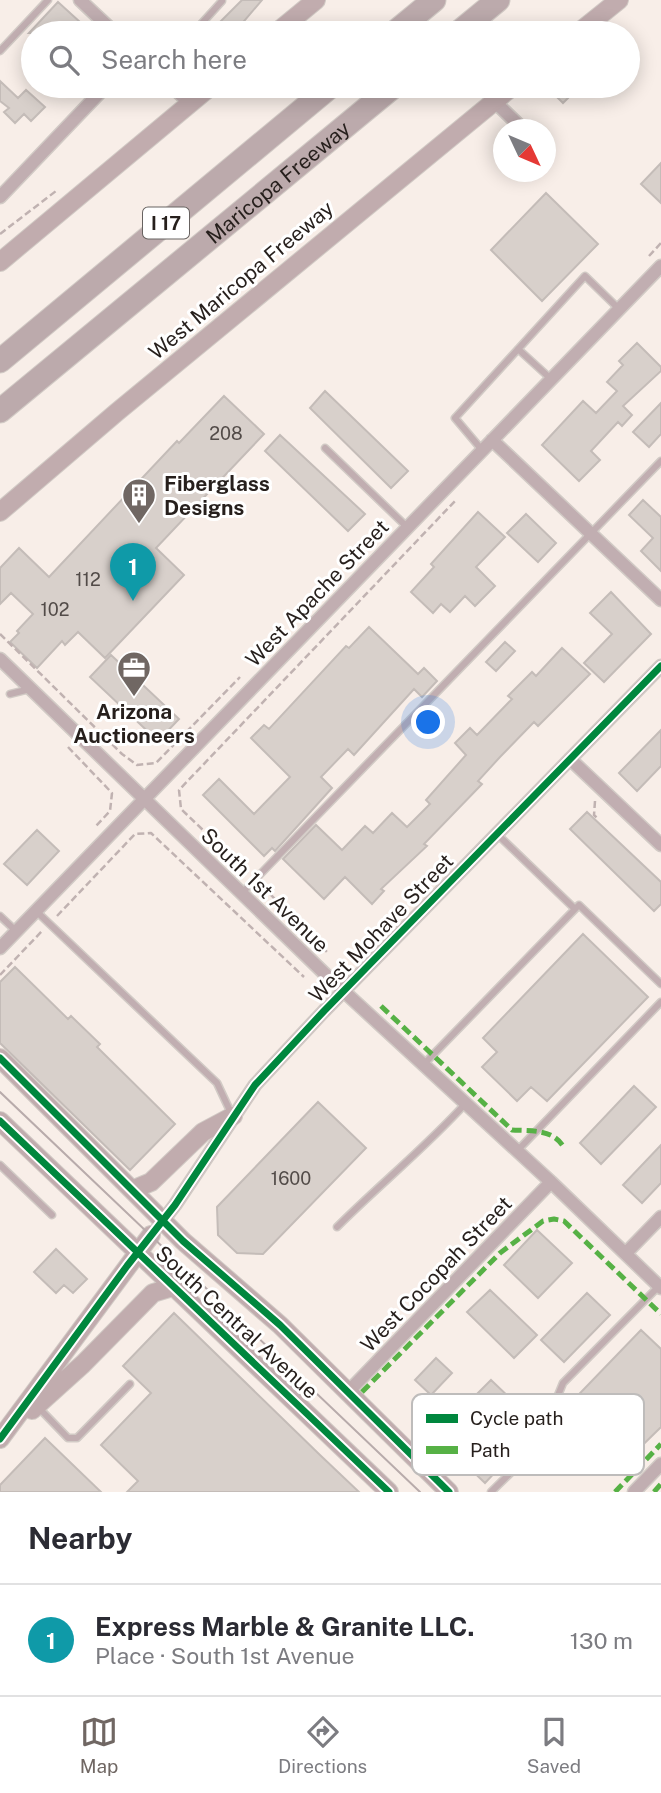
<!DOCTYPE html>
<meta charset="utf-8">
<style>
body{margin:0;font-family:"Public Sans",sans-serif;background:#f2f2f3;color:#2b2b33}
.compass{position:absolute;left:493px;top:119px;width:63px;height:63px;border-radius:50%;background:#fff;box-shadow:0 4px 18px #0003;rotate:134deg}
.you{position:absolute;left:429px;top:723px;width:24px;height:24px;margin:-18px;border:5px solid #fff;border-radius:50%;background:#1a73e8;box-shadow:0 0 0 10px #1a73e833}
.badge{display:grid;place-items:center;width:46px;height:46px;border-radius:50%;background:#706763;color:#fff;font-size:23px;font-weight:700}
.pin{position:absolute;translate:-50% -58px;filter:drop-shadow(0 2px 4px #0008)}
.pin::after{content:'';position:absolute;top:37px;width:24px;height:21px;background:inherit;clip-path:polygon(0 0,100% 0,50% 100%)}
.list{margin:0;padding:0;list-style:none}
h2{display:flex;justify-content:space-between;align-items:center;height:91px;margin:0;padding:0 28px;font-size:30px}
h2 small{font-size:23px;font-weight:400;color:#7c7c81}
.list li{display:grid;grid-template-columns:46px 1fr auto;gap:21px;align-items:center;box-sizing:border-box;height:112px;padding:0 28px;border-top:2px solid #e1e1e2}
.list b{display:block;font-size:26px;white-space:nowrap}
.list p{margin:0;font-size:23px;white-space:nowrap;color:#7c7c81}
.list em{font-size:23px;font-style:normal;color:#7c7c81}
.icon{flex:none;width:38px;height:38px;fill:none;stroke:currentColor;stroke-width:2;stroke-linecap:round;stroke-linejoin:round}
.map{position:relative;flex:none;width:661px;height:1492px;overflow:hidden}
.search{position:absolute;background:#fff;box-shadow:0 4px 18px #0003;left:21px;right:21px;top:21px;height:77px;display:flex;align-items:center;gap:18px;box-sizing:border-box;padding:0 24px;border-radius:38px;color:#7c7c81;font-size:26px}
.sheet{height:203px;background:#fff}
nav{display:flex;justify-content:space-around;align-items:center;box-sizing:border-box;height:98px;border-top:2px solid #e1e1e2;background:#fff;font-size:19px;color:#7c7c81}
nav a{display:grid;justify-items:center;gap:4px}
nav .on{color:#706763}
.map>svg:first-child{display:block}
.building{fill:#d8d0cb;stroke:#c4bcb8;stroke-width:2}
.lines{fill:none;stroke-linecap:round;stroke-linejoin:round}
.lane-casing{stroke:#d1cac5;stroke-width:9}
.street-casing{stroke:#d1cac5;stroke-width:15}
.secondary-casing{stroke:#d1cac5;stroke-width:20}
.highway-casing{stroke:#d1cac5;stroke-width:25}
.path{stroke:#c0b2b1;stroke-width:2.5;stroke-dasharray:7 3.5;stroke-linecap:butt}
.lane{stroke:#c1aeb1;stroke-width:6}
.street{stroke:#c1aeb1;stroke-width:12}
.secondary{stroke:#c1acae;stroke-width:18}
.highway{stroke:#bcaaac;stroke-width:23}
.tram{stroke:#b8abab;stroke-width:2}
.quiet{stroke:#56b145;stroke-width:5;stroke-dasharray:10 5;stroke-linecap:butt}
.cycleway-casing{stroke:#fff;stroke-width:11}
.cycleway{stroke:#00873e;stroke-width:7}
.labels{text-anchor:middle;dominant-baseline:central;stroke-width:6;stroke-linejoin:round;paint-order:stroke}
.number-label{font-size:18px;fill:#524b48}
.shield{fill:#fff;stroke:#676260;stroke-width:2}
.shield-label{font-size:19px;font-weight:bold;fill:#261f1c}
.street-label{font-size:21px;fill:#261f1c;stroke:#fff}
.poi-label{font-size:21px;font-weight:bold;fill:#261f1c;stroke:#fff;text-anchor:start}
.key{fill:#fff;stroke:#bebcbb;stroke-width:2}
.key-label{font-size:19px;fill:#261f1c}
</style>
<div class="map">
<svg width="661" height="1492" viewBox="0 0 661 1492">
<rect width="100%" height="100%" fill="#f8eee8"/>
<path class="building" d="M 242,0 L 262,0 L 234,33 L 209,33 Z
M 58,2 L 92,33 L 29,33 Z
M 0,81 L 18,98 L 26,90 L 45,107 L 31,121 L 24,114 L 15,123 L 4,112 L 9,108 L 0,101 Z
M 546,86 L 580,86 L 563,103 Z
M 661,163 L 661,203 L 641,184 Z
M 546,193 L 598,244 L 542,301 L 491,250 Z
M 637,343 L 661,367 L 661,371 L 623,406 L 632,415 L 622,426 L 618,422 L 591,451 L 600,460 L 579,481 L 542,445 L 583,401 L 596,413 L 617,391 L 607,382 L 623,365 L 619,361 Z
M 325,391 L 408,471 L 391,488 L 310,408 Z
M 224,396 L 264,434 L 156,548 L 184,575 L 105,658 L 78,632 L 65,645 L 62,641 L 37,668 L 10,642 L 19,633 L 17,631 L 33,614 L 11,593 L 0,604 L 0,568 L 19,548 L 49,577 L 177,441 L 179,443 Z
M 661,403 L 661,434 L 649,447 L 633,432 Z
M 280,435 L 365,514 L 348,531 L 265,451 Z
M 643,500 L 661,517 L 661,571 L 641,551 L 653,538 L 629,515 Z
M 478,512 L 505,537 L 476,567 L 495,586 L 475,606 L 465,596 L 450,612 L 441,604 L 433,613 L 411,592 L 434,567 L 431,564 Z
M 526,514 L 556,543 L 538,562 L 507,533 Z
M 611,592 L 651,634 L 604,682 L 584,663 L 612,634 L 590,613 Z
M 369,627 L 418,674 L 424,668 L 437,681 L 422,697 L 414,689 L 354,755 L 348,749 L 321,777 L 332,788 L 275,851 L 272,848 L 264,856 L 203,795 L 219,779 L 254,814 L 290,777 L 251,738 L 264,725 L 269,729 L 346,646 L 349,648 Z
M 505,642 L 515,651 L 496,671 L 486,662 Z
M 562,648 L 590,674 L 538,726 L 534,722 L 500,757 L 478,781 L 482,784 L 424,844 L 427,846 L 381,889 L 384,891 L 372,904 L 345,877 L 324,899 L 283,859 L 316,825 L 342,850 L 365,826 L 373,833 L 392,813 L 407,827 L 430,804 L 426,800 L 466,755 L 455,743 L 470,728 L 477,735 L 512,699 L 508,696 L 532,672 L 536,676 Z
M 111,655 L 179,719 L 158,741 L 90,677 Z
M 661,730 L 661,766 L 637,791 L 619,773 Z
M 587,812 L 661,882 L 661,904 L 654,911 L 570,829 Z
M 37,830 L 59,851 L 27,885 L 4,864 Z
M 583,934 L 648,997 L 547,1101 L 531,1087 L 517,1101 L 482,1067 L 497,1052 L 483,1038 Z
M 15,967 L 68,1019 L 71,1016 L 100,1044 L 97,1047 L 175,1124 L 130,1170 L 0,1043 L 0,982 Z
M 634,1086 L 656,1107 L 601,1164 L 580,1143 Z
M 318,1102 L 366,1148 L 263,1254 L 237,1253 L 218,1235 L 217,1207 Z
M 661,1145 L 661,1183 L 642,1203 L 623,1185 Z
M 537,1230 L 572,1263 L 538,1298 L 504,1265 Z
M 56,1249 L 87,1279 L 73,1293 L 64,1285 L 56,1293 L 34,1272 Z
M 490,1290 L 537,1335 L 514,1358 L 467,1312 Z
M 587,1293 L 610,1315 L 564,1362 L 541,1340 Z
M 174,1313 L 320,1455 L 359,1492 L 127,1492 L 138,1481 L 101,1445 L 151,1393 L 123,1366 Z
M 641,1330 L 661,1349 L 661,1427 L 614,1473 L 572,1430 L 563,1437 L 556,1428 L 558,1416 Z
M 436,1358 L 452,1373 L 431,1395 L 415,1380 Z
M 491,1380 L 511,1399 L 503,1407 L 531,1434 L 485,1483 L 456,1455 L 442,1469 L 422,1449 Z
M 45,1438 L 101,1492 L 0,1492 L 0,1485 Z"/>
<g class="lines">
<g class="lane-casing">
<path id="lane" d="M 193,33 L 222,1
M 0,51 L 48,0
M 518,349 L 551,379
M 325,448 L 407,527
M 482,450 L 455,418 L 585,276 L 619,309
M 10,694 L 30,689
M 497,834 L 575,909
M 241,894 L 661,461
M 36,911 L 217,1083 L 232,1115
M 0,916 L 16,931
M 424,1064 L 579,905 L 661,984
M 517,1151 L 661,1002
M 0,1165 L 52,1215
M 337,1227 C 379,1185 425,1148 465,1104
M 38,1407 L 68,1438 L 77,1438 L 130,1384
M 491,1492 L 537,1447 L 563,1383 L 659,1286"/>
</g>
<g class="street-casing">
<path id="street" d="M 80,0 L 115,33
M 171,86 L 190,103
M 494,101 L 524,130
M 0,197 L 106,86
M 492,440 L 661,600
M 0,659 L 325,974 L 551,1182 L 661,1288
M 570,759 L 661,845
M 0,948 L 661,266
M 158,1227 L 175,1205 L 255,1085 L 324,1011 L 661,666
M 626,1253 L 661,1217
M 348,1392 L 551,1182
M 634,1492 L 661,1464"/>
</g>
<g class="secondary-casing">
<path id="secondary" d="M 276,33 L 316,0
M 578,33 L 619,0
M 0,262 L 211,86
M 0,512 L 117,412 L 513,86
M 0,1058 L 183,1241 L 280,1325 L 449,1492
M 0,1121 L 389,1492
M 132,1190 L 151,1182 L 203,1132 L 233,1116
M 32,1410 L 83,1364 L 153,1293 L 173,1287
M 0,1439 L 151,1235"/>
</g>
<g class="highway-casing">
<g id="highway">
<path d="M 394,33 L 434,0"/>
<path d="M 458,33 L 498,0"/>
<path d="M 0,361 L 331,86"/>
<path id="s1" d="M 0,411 L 394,86"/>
</g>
</g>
<path class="path" d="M 0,234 L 56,191
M 649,256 L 661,243
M 0,634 L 122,754 L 137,765 L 156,763 L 240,677
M 68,747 L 112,793 L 110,811 L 96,826
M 595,801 L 594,815 L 597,818
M 248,873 L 181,809 L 179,790 L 455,501
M 263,887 L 327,952
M 57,916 L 135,834 L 151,833 L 304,977
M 0,975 L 43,930"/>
<use href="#lane" class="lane"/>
<use href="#street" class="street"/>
<use href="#secondary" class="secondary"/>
<use href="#highway" class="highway"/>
<path class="tram" d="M 0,1092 L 420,1492"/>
<path class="quiet" d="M 381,1006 L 512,1130 C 531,1131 552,1129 563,1146
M 362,1392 L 500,1253 L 543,1221 L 554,1219 L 564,1221 L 661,1314
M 615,1492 L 661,1444
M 654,1492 L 661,1484"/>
<g class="cycleway-casing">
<path id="cycleway" d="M 0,1058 L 183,1241 L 280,1325 L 449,1492
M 0,1121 L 389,1492
M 0,1439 L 127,1266 L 175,1205 L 255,1085 L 324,1011 L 661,666"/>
</g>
<use href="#cycleway" class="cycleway"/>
</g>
<defs>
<g id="building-pin" transform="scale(1.75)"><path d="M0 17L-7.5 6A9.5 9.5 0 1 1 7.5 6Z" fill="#706763" stroke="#fff"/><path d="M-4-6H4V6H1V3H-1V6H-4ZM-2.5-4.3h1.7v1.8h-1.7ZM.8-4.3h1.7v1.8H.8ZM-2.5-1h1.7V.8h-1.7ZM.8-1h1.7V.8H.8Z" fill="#fff"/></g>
<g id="office-pin" transform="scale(1.75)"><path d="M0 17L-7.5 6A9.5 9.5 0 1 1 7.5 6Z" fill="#706763" stroke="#fff"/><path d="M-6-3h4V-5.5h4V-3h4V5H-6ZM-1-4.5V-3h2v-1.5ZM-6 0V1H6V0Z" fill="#fff"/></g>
</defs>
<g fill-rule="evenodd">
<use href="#building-pin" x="139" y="495"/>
<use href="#office-pin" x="134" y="668"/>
</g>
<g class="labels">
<g class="number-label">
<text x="226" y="433">208</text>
<text x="88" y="579">112</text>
<text x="55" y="609">102</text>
<text x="291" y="1178">1600</text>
</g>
<rect class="shield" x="143" y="207.5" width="46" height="31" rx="5"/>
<g class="shield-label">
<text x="166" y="223">I 17</text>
</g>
<g class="street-label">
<text stroke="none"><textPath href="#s1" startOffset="360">Maricopa Freeway</textPath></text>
<text transform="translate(241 280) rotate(-40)">West Maricopa Freeway</text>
<text transform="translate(317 593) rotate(-46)">West Apache Street</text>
<text transform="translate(265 890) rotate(44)">South 1st Avenue</text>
<text transform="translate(381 928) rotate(-46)">West Mohave Street</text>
<text transform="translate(436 1274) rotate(-46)">West Cocopah Street</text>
<text transform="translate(237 1322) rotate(43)">South Central Avenue</text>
</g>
<g class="poi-label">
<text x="164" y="483">Fiberglass<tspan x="164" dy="24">Designs</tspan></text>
<text x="134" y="711" text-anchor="middle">Arizona<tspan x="134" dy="24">Auctioneers</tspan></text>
</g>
</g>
<rect x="412" y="1394" width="232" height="81" rx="10" class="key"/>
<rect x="426" y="1414" width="32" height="9" fill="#00873e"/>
<rect x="426" y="1446" width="32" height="8" fill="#56b145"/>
<g class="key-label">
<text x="470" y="1425">Cycle path</text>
<text x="470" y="1457">Path</text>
</g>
</svg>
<svg class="compass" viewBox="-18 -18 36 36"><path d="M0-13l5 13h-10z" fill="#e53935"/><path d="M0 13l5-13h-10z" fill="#7c7c81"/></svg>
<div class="you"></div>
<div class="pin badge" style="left:133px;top:601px;background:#0f9aa8">1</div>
<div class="search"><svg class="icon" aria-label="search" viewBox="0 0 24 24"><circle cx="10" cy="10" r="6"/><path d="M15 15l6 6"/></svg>Search here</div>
</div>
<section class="sheet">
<h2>Nearby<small></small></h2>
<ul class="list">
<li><span class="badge" style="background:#0f9aa8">1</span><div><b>Express Marble &amp; Granite LLC.</b><p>Place · South 1st Avenue</p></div><em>130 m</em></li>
</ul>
</section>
<nav>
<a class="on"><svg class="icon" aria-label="map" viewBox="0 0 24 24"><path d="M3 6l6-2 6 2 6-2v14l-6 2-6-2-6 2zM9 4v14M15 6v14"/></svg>Map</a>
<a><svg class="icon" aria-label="directions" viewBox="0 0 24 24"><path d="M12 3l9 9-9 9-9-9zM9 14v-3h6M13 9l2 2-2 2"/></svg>Directions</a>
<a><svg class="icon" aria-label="saved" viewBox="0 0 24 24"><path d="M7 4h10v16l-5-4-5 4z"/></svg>Saved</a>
</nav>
